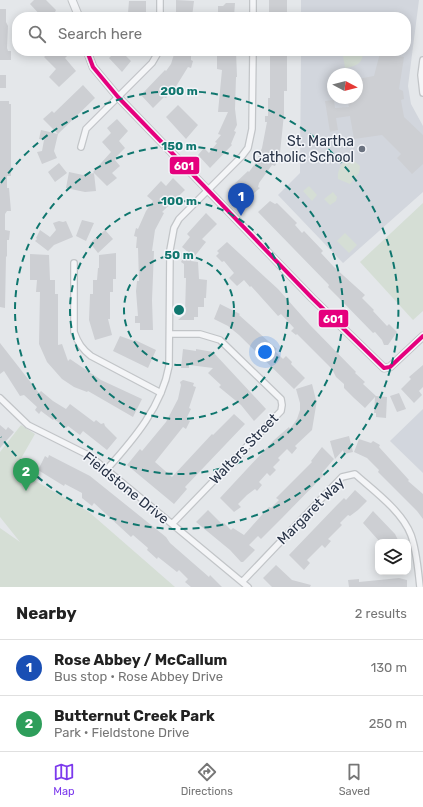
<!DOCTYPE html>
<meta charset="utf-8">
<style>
body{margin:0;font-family:Rubik,sans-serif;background:#f2f2f2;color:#222}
.controls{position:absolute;right:12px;bottom:12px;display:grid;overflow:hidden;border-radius:8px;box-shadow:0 2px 10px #0003}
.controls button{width:36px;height:36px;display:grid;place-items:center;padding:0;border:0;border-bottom:1px solid #e0e0e0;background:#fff;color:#222;font:20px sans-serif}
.compass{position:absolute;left:327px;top:68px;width:36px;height:36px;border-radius:50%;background:#fff;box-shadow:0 2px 10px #0003;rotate:97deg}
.you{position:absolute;left:265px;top:352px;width:14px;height:14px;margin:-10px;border:3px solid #fff;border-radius:50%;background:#1a73e8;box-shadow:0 0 0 6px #1a73e833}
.badge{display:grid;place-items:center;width:26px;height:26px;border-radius:50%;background:#7c3aed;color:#fff;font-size:13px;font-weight:700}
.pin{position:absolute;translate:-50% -33px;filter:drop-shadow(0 1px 2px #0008)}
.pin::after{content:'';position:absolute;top:21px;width:14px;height:12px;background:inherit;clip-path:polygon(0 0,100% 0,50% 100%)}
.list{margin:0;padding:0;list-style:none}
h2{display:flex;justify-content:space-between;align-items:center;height:52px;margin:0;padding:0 16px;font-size:17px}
h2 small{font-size:13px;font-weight:400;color:#767676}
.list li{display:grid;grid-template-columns:26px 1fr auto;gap:12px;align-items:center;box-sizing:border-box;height:56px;padding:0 16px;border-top:1px solid #e0e0e0}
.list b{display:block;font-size:15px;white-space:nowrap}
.list p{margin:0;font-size:13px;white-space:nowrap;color:#767676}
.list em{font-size:13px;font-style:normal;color:#767676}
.icon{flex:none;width:22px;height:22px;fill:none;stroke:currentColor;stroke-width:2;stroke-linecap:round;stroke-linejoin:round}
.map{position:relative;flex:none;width:423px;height:587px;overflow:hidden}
.search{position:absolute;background:#fff;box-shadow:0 2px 10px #0003;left:12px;right:12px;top:12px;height:44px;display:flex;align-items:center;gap:10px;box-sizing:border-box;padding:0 14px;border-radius:16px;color:#767676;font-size:15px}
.sheet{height:164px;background:#fff}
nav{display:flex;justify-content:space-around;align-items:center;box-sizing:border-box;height:56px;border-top:1px solid #e0e0e0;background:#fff;font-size:11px;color:#767676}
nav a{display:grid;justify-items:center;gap:2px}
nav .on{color:#7c3aed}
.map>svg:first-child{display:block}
.built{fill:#d2d6dd;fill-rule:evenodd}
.green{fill:#d5ded5}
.building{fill:#cdcfd3}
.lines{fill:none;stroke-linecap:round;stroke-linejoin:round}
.minor-casing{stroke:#c2c5c8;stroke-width:8}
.tertiary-casing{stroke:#c2c5c8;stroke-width:9}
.minor{stroke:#f4f5f7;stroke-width:5.5}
.tertiary{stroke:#f4f5f7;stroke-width:7}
.bus-1-casing{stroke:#f3f5f9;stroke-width:7}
.bus-1{stroke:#e5007d;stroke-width:4}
.ring{fill:none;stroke:#0f766e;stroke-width:2;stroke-dasharray:7 5}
.poi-dot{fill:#6a727f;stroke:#f3f5f9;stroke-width:1.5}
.labels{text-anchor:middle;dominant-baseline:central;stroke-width:3;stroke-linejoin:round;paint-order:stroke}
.poi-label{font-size:14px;fill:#283346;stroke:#f3f5f9;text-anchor:end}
.street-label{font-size:14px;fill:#283346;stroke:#f3f5f9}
.centre{fill:#0f766e;stroke:#f3f5f9;stroke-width:2}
.ring-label{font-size:12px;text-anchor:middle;font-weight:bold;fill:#0f766e;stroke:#f3f5f9;stroke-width:3;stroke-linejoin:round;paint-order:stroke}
.line-badge{stroke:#f3f5f9;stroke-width:1.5}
.badge-label{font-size:11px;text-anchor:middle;font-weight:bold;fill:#fff}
</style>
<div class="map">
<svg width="423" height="587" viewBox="0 0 423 587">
<rect width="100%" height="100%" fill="#e4e7ea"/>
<path class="built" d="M 301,0 L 419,0 L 408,86 L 411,104 L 423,126 L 423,192 L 343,263 L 278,195 L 300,173 L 301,51 L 406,51 L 406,17 L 301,17 ZM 333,74 L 357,74 L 357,98 L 333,98 Z
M 423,409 L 423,473 L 390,441 Z"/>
<path class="green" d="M 355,51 L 362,51 C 365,63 355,67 345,68 L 343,56 Z
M 348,160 L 353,160 L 360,166 L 359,173 L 350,184 L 338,179 C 337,171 341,163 348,160 Z
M 309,186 L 317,195 L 312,201 L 303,191 Z
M 333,192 L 337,197 L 336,201 L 330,205 L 324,199 Z
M 423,203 L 423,311 L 413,320 L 360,262 Z
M 345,233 L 357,245 L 349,253 L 337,241 Z
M 21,425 L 35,434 L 15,469 L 89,512 L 175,587 L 0,587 L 0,528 L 20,542 L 0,517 L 0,452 Z"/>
<path class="building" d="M 34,0 L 46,0 L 56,10 L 55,12 L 60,17 L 42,17 L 30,4 Z
M 176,0 L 194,1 L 192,17 L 176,17 Z
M 269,0 L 287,0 L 287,17 L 269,17 Z
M 129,1 L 146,1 L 146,13 L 128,13 Z
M 226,3 L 235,3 L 234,17 L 218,16 L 218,6 L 223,6 Z
M 0,9 L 6,9 L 6,22 L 8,26 L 7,48 L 8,51 L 11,51 L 11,60 L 0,60 Z
M 51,51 L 64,51 L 68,55 L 65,58 L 76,71 L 59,87 L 49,77 L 56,69 L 44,57 Z
M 116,51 L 121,51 L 131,61 L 122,72 L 109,58 Z
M 175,51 L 191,52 L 191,60 L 193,61 L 191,68 L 188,67 L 175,88 L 166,98 L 164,97 L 153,108 L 141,95 L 165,70 L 166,71 L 171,64 Z
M 217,51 L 236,51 L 237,77 L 236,77 L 235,109 L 237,125 L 234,131 L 236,132 L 231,144 L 232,145 L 210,168 L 198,155 L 204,148 L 209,153 L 217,143 L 215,142 L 221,135 L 218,134 L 228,112 L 218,112 L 222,70 L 217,69 Z
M 272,51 L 287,51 L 287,91 L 284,91 L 284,114 L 280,153 L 281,154 L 275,166 L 272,165 L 259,183 L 258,187 L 260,188 L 253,194 L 251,192 L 240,200 L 229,189 L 248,171 L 249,172 L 259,158 L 258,157 L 262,148 L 267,122 L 265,122 L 265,116 L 268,116 L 268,98 L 270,98 L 270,55 Z
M 380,53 L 404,57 L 399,89 L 403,91 L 404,99 L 401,100 L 404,117 L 423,135 L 423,164 L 412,174 L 397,158 L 401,154 L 382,135 L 354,139 L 350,116 L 336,118 L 338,130 L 330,132 L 325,101 L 334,100 L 335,108 L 349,107 L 347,98 L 357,98 L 357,79 L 374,76 Z
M 0,75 L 6,75 L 6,88 L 0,88 Z
M 83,85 L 95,98 L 58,134 L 43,119 L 52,111 L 54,113 Z
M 0,101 L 9,101 L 9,104 L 11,104 L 11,176 L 7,176 L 7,188 L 9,188 L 11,211 L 7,211 L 5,214 L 5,230 L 10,231 L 9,240 L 7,240 L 7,257 L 6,256 L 5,308 L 0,307 Z
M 178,105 L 198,125 L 186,139 L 166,117 Z
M 117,119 L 128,131 L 119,141 L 125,148 L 116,157 L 117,158 L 115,160 L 120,166 L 112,173 L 117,178 L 107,186 L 93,172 L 111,152 L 102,142 L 111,133 L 107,128 Z
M 41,130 L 58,134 L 54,151 L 57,158 L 42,164 L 37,152 L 42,151 L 44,140 L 39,139 Z
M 59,163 L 67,173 L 55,182 L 48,172 Z
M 69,172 L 83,175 L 94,173 L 96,191 L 85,192 L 66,188 Z
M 173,178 L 185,190 L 162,212 L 164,213 L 155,230 L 152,251 L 154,251 L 152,300 L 153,330 L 140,330 L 140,323 L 135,323 L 135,316 L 138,316 L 136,291 L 137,281 L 139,281 L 138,248 L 136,248 L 137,237 L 134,236 L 136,228 L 138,229 L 146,211 L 153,201 L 147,196 L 161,181 L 166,186 Z
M 270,201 L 275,204 L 277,203 L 297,223 L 295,225 L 302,233 L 304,231 L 323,251 L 321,253 L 334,267 L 365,295 L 362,298 L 374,310 L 373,311 L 387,326 L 389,324 L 397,332 L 388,345 L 384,345 L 382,340 L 375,332 L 373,333 L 338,297 L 328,287 L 329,285 L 258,212 Z
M 206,213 L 217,224 L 202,239 L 206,242 L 194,257 L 182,247 L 190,237 L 187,234 Z
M 82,220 L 94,223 L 86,241 L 76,236 Z
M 59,221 L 63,222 L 66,221 L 73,237 L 54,245 L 48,251 L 35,241 L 37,239 L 36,238 L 40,230 L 50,237 L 56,230 L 53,223 Z
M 105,230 L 113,239 L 98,253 L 90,243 Z
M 227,242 L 278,289 L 310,325 L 356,372 L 355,373 L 365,382 L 363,384 L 376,396 L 387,397 L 386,418 L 376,417 L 376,413 L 374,413 L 375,397 L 365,408 L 354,398 L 344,388 L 344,384 L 336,377 L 332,369 L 297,334 L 296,335 L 291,331 L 294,328 L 281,314 L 278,316 L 251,286 L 250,287 L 244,280 L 237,286 L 229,278 L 234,273 L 224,261 L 222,262 L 216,256 L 219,253 L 217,251 Z
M 116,253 L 116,279 L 113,279 L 113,292 L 110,292 L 110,319 L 108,319 L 112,335 L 95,340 L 89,320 L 90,294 L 93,294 L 93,280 L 97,280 L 98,268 L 99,268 L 99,255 Z
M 30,254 L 49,255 L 50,280 L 55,280 L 55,294 L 58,294 L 58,345 L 62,344 L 68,361 L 70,359 L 101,380 L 142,399 L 133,417 L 88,391 L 87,392 L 74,387 L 62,379 L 47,362 L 39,344 L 40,292 L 36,292 L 37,280 L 30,280 Z
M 183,258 L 193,258 L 191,261 L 198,262 L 199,279 L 207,280 L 206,298 L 204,298 L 204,307 L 198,307 L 198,317 L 194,317 L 194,320 L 178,320 L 185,314 L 186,278 L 184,278 L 184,264 L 181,262 Z
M 220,304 L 240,314 L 239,315 L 277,349 L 275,351 L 283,359 L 286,356 L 292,362 L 291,364 L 305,378 L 294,389 L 239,335 L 228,326 L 214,319 Z
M 120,336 L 134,341 L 135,340 L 156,350 L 148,368 L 113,351 Z
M 0,343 L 39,393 L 41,391 L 53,401 L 66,409 L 70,404 L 94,422 L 96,420 L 101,424 L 104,423 L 105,426 L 117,438 L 107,450 L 83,431 L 80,435 L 68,426 L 66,428 L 54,419 L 53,420 L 41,411 L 39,414 L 35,410 L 37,407 L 24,395 L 20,396 L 4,371 L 0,374 Z
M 183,349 L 196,351 L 196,349 L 213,352 L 266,409 L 254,421 L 241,405 L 219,387 L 221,385 L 208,373 L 213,368 L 189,365 L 189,368 L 181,368 Z
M 423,365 L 423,387 L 419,391 L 422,395 L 414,403 L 401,389 L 411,379 L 409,377 Z
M 183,380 L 194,383 L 193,386 L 196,387 L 189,408 L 191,409 L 186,419 L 190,421 L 186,429 L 183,427 L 155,462 L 172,477 L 212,434 L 213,435 L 234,414 L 245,424 L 185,487 L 187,489 L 174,504 L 127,465 L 140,449 L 142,451 L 166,422 L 178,399 L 181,385 L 180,382 Z
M 312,384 L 316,400 L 317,400 L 312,430 L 295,446 L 297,448 L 292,454 L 287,449 L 278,458 L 280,460 L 273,467 L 276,470 L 270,476 L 267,473 L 259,482 L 262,485 L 257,491 L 255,489 L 247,495 L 238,504 L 241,507 L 234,512 L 220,498 L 274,440 L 289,427 L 290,429 L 297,419 L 300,410 L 300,403 L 296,389 Z
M 399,393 L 406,409 L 397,412 L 390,396 Z
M 0,425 L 6,430 L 8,427 L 14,432 L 0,448 Z
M 349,436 L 353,452 L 344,454 L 343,450 L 335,459 L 330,441 Z
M 359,439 L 371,443 L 373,441 L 380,445 L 379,447 L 409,480 L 408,481 L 423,494 L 423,519 L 417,511 L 378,472 L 379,470 L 367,458 L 354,452 Z
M 322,447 L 334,459 L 322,473 L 324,475 L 282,518 L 261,539 L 258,536 L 249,545 L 255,550 L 243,562 L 241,562 L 230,550 L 196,522 L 208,510 L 223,525 L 224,523 L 231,530 L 233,528 L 244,535 L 269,507 L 271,508 L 279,500 L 276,498 L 312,462 L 311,461 Z
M 49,455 L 90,476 L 166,537 L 170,543 L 209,577 L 210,575 L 222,587 L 191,587 L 185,582 L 188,579 L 179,570 L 177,572 L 158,557 L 157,559 L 147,550 L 148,548 L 133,535 L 131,537 L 94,503 L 92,506 L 82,498 L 82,493 L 65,484 L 64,486 L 38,470 L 45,456 L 48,458 Z
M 355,490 L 367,501 L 358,510 L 350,516 L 348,515 L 340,523 L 342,525 L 328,539 L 331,541 L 325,548 L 322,545 L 307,560 L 310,563 L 304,570 L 289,555 L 337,505 L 344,498 L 346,500 Z
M 373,511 L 395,534 L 399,542 L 380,542 L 363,523 Z
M 276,565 L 292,580 L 311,585 L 310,587 L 272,587 L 263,578 Z
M 399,578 L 407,580 L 407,587 L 349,587 L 348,580 L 359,579 L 359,582 Z"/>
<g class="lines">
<g class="minor-casing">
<path id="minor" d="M 160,0 L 160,17
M 253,17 L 253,0
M 423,60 L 421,75 L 423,93
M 81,147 L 86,129 L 152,63 L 159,51
M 74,263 L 74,332 C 78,343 82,349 91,356 L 161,393
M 170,334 L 200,334 L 220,340 L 281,399 L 282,405 L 281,411 L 172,524
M 0,398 L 28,425 L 90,456 L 248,587
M 107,469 C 134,439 162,406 169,366 L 170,250 L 174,228 L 179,219 L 242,156 L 248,148 L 252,129 L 253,51
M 242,582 L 342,477 L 355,474 C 374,491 402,511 411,535 C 417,552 418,570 420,587"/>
</g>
<g class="tertiary-casing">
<path id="tertiary" d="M 72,0 L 79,17
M 87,51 L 93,67 L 118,97 L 312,298 L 384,368 L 390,367 L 423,336"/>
</g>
<use href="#minor" class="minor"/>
<use href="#tertiary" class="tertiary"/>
<g class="bus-1-casing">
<path id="bus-1" d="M 87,51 L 93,67 L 118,97 L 312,298 L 384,368 L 390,367 L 423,336"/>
</g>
<use href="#bus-1" class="bus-1"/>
</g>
<g class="ring">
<circle cx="179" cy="310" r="55"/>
<circle cx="179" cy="310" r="109"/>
<circle cx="179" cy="310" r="164"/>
<path d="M1 183A219 219 0 1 1 1 437"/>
</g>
<circle class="poi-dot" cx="362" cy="149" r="4"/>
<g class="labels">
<g class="poi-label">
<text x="354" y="141">St. Martha<tspan x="354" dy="16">Catholic School</tspan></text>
</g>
<g class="street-label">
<text transform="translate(244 449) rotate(-46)">Walters Street</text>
<text transform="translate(126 488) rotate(39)">Fieldstone Drive</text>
<text transform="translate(311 511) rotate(-45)">Margaret Way</text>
</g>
</g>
<circle cx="179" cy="310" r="6" class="centre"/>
<g class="ring-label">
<text x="179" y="95">200 m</text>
<text x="179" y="150">150 m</text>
<text x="179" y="205">100 m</text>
<text x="179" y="259">50 m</text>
</g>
<g class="line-badge">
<rect x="169" y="156" width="31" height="19" rx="4" fill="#e5007d"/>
<rect x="318" y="309" width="31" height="19" rx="4" fill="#e5007d"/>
</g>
<g class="badge-label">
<text x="184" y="170">601</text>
<text x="333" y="323">601</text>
</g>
</svg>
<div class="controls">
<button><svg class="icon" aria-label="layers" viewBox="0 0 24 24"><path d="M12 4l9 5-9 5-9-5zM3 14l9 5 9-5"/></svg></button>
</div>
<svg class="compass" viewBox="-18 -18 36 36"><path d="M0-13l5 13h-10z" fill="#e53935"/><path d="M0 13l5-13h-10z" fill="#767676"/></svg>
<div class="you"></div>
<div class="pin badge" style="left:241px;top:216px;background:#1a4fb4">1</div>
<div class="pin badge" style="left:26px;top:491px;background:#2e9e5b">2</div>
<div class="search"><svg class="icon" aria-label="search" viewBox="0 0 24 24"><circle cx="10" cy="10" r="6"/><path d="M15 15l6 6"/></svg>Search here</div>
</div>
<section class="sheet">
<h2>Nearby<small>2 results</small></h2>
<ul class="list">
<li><span class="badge" style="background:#1a4fb4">1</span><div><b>Rose Abbey / McCallum</b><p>Bus stop · Rose Abbey Drive</p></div><em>130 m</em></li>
<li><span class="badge" style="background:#2e9e5b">2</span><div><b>Butternut Creek Park</b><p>Park · Fieldstone Drive</p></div><em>250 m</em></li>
</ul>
</section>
<nav>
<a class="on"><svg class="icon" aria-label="map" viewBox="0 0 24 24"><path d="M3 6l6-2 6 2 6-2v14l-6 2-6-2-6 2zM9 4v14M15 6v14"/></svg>Map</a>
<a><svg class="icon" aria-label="directions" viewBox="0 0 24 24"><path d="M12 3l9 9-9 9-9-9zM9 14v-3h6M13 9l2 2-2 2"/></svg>Directions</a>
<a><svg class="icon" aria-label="saved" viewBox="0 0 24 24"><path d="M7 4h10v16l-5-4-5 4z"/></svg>Saved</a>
</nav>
